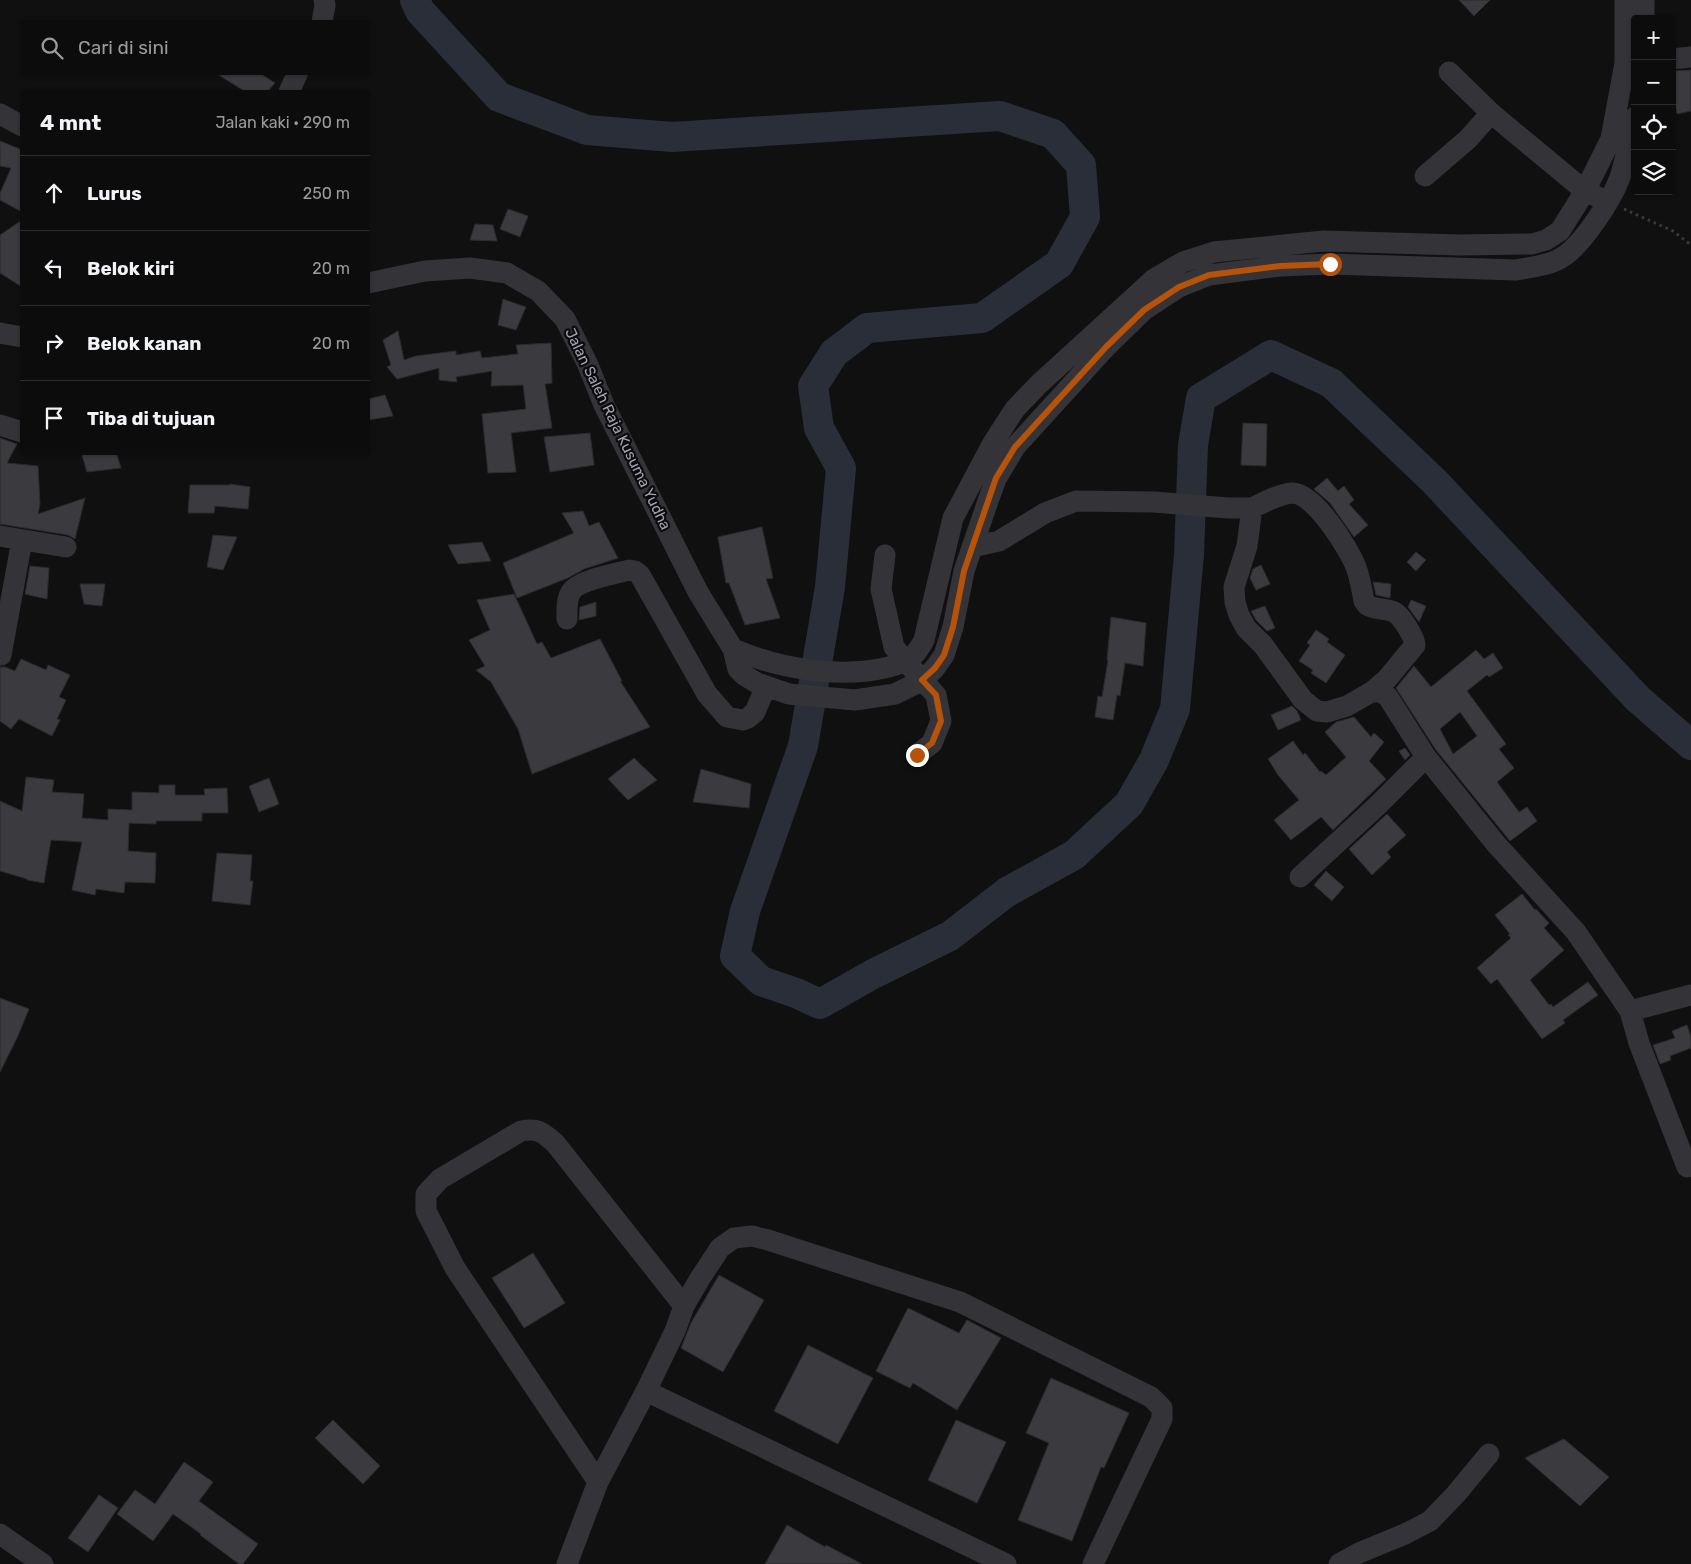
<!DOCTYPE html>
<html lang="id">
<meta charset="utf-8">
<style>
body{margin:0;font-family:Rubik,sans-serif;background:#1a1a1b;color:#f1f3f6}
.controls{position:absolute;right:15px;top:15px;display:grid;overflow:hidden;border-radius:5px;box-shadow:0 1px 4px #0004}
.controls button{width:45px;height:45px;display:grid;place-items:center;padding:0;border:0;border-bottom:1px solid #2c2c2e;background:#0c0c0d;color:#f1f3f6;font:25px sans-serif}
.stop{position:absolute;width:15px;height:15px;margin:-11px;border:4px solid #b45309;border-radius:50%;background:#fff}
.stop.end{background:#b45309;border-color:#fff;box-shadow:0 1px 5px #0008}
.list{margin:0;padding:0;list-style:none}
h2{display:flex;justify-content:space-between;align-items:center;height:65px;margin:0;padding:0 20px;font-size:21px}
h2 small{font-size:16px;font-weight:400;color:#9a9b9d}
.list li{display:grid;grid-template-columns:32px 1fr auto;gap:15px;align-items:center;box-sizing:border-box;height:75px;padding:0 20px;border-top:1px solid #2c2c2e}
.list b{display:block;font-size:19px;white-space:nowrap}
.list em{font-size:16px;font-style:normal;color:#9a9b9d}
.icon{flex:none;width:28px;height:28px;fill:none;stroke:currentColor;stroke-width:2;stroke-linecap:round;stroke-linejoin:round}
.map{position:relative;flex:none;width:1691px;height:1564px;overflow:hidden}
.search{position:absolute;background:#0c0c0d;box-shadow:0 1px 4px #0004;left:20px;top:20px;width:350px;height:55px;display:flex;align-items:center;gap:12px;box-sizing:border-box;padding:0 18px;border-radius:5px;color:#9a9b9d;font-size:19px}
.panel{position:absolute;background:#0c0c0d;box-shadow:0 1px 4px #0004;left:20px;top:90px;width:350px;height:365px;border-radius:5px}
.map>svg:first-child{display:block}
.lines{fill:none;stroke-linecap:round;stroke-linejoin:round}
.river{stroke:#2a2e39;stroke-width:30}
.building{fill:#3b3a3e;stroke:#2b2a2d;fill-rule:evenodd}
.path{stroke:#3a393f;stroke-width:3;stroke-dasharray:2.5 4;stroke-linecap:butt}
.minor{stroke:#343338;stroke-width:21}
.route{stroke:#b45309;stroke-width:6}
.labels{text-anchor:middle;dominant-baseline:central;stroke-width:4.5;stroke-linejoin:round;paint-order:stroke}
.street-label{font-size:15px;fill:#a2a2b1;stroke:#0b0b0c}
</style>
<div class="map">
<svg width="1691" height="1564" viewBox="0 0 1691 1564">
<rect width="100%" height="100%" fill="#101011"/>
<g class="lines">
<path class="river" d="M 415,0 L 420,11 L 499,97 L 587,130 L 672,137 L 1000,116 L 1053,134 L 1081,165 L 1085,217 L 1059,264 L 982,318 L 867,328 L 834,353 L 813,386 L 819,428 L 841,468 L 830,587 L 803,746 L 745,911 L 735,956 L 761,981 L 796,993 L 820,1004 L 873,974 L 950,936 L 1007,892 L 1074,855 L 1129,804 L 1154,760 L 1175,709 L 1189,555 L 1193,445 L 1201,398 L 1271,355 L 1331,383 L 1435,482 L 1638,699 L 1691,745"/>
</g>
<path class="building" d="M 1459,0 L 1490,0 L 1474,16 Z
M 1691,70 L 1691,111 L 1677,114 L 1672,88 L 1672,71 Z
M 214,72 L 258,72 L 275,83 L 267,92 L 246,92 Z
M 0,141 L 20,149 L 22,143 L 22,212 L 0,200 L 0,193 L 11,168 L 0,166 Z
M 508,209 L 528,216 L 520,237 L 500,229 Z
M 22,220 L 22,287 L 0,273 L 0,235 Z
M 475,224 L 493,225 L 497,241 L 470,240 Z
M 503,299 L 526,307 L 516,330 L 498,325 Z
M 398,331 L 404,360 L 416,356 L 456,351 L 456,355 L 480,351 L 482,358 L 518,354 L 516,345 L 551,343 L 552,383 L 545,384 L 552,428 L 511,433 L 516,472 L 488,473 L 482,414 L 526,409 L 523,385 L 491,386 L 492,371 L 456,377 L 457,382 L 439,380 L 439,368 L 397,379 L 387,367 L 391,365 L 383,340 Z
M 385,395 L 393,416 L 368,420 L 368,399 Z
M 1243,423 L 1267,424 L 1266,466 L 1241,465 Z
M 590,433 L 594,465 L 550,472 L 544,437 Z
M 0,438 L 17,444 L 7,463 L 38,466 L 40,504 L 38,514 L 85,498 L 75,539 L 68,535 L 0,524 Z
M 81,452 L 116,452 L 121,468 L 87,472 Z
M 1327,478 L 1338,491 L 1344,486 L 1354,500 L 1349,504 L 1368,525 L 1354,537 L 1330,503 L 1314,489 Z
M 230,484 L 250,487 L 248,509 L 215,506 L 214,513 L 188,513 L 190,485 L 230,485 Z
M 583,511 L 589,526 L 599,522 L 618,558 L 584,569 L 568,578 L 517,598 L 503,563 L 574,533 L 562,513 Z
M 762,527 L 773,578 L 766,579 L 780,618 L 745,625 L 729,583 L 726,583 L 718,537 Z
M 213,535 L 237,537 L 223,570 L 207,567 Z
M 482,542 L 491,561 L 458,564 L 448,545 Z
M 1416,552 L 1426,560 L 1416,571 L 1407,562 Z
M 1261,565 L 1270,584 L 1256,590 L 1250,578 L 1253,569 Z
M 30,566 L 49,568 L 47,599 L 25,594 Z
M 1373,582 L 1391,584 L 1390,598 L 1376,595 Z
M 80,584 L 105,584 L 102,606 L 84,604 Z
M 514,594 L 537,644 L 542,642 L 551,658 L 600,639 L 622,681 L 620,681 L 650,727 L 532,774 L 518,729 L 491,682 L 476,670 L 485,666 L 469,640 L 490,630 L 477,600 Z
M 1411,600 L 1426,606 L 1419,622 L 1408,607 Z
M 596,602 L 596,616 L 579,620 L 580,607 Z
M 1265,606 L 1275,628 L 1267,631 L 1256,620 L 1251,611 Z
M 1111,617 L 1146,623 L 1143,666 L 1125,663 L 1120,696 L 1117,695 L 1113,720 L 1095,717 L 1098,696 L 1102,697 L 1108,660 L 1107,660 Z
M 1316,630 L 1329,639 L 1327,642 L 1345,655 L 1326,683 L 1311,673 L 1313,670 L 1299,661 L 1310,645 L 1307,643 Z
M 1476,650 L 1484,659 L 1493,653 L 1503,668 L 1489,677 L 1487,675 L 1467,691 L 1506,744 L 1499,749 L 1514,768 L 1497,782 L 1519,812 L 1527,807 L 1537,821 L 1510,841 L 1436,750 L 1396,688 L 1414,666 L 1431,687 ZM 1460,712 L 1477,736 L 1453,754 L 1440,729 Z
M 21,659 L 46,670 L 48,665 L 70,675 L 59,697 L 66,700 L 57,719 L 60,720 L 52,736 L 19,719 L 11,729 L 0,721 L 0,667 L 5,667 L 15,671 Z
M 1292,706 L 1297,711 L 1301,720 L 1278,730 L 1271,715 Z
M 1354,717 L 1371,737 L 1374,733 L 1384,742 L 1369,761 L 1386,779 L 1333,830 L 1321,817 L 1291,840 L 1274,820 L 1299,800 L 1278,775 L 1268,759 L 1293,741 L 1303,755 L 1305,753 L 1320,772 L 1321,771 L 1326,775 L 1346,757 L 1325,732 L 1336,722 Z
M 1405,748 L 1410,755 L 1405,760 L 1399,751 Z
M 634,758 L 657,780 L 628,800 L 608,779 Z
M 701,769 L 751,784 L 749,808 L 693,802 Z
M 26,777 L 54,780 L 52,792 L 84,794 L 82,818 L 108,820 L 108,809 L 132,810 L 132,792 L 159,793 L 159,785 L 175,785 L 175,795 L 205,795 L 204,789 L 227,788 L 228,813 L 202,813 L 202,821 L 156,821 L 156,824 L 129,823 L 128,851 L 156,853 L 155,883 L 125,882 L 124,893 L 96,889 L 95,895 L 72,890 L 82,842 L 51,840 L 44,883 L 27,880 L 27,879 L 0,871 L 0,801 L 22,811 Z
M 269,778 L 279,804 L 259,812 L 249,786 Z
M 1387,814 L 1406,835 L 1387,852 L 1391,857 L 1372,875 L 1349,849 Z
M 217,853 L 252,855 L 250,881 L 253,881 L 250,905 L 212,901 Z
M 1326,871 L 1344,887 L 1332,901 L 1314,885 Z
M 1522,894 L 1535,910 L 1536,909 L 1549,923 L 1544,928 L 1564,950 L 1530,980 L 1549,1005 L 1551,1004 L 1553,1007 L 1588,982 L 1598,995 L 1563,1020 L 1565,1023 L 1542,1039 L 1497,979 L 1491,984 L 1477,968 L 1511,938 L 1508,935 L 1510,934 L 1495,915 Z
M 0,998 L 29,1009 L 17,1038 L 0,1072 Z
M 1687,1025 L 1691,1037 L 1691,1048 L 1670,1056 L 1671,1060 L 1660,1064 L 1653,1045 L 1675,1038 L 1672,1031 Z
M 533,1253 L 565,1303 L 524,1328 L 492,1278 Z
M 719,1275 L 764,1300 L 723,1372 L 681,1348 L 691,1323 Z
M 908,1308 L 959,1333 L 967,1320 L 1001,1338 L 957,1410 L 913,1383 L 910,1388 L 876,1371 Z
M 808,1345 L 873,1378 L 838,1444 L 774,1411 Z
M 1051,1378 L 1129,1413 L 1104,1468 L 1101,1467 L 1072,1541 L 1018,1520 L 1049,1443 L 1026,1433 Z
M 333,1420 L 380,1466 L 363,1484 L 315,1438 Z
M 956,1420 L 1006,1442 L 977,1503 L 928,1480 Z
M 1564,1439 L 1609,1477 L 1580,1506 L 1525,1458 Z
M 184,1462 L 213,1482 L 199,1501 L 258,1544 L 243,1564 L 239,1564 L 200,1535 L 201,1534 L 173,1514 L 153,1541 L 117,1514 L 135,1490 L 155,1504 Z
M 99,1495 L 118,1508 L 88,1552 L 68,1538 Z
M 787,1525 L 825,1547 L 826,1545 L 862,1564 L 765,1564 Z"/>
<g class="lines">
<path class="path" d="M 1624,209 L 1673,231 L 1691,245"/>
<path class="minor" d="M 1644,0 L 1644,19
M 322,22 L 325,5 L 324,0
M 1672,59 L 1691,57
M 1449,72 L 1491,113 L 1585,191 L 1598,197
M 289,92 L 298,72
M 0,114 L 22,126
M 1425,176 L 1468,139 L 1491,113
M 368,283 L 425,271 L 470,268 L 507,273 L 538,291 L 565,319 L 588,365 L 604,405 L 698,592 L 733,649 L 738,669 L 744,675 L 757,683 L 789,694 L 855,700 L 895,694 L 923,680 L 935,668 L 944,655 L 953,627 L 964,571 L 988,501 L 996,479 L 1015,447 L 1106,347 L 1144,310 L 1179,287 L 1209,275 L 1280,266 L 1330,264 L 1516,270 C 1531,267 1548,266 1561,258 C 1582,246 1614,197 1621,174 C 1627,155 1630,136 1635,117
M 0,333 L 22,337
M 0,425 L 22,432
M 1252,508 C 1265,502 1279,494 1292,493 C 1314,492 1349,549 1356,567 C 1360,578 1362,590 1364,601 L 1367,605 C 1375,610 1386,608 1394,612 C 1401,615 1415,638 1415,645 L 1387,679 L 1373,691
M 0,536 L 66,547
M 972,547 L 999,541 L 1045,513 L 1076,501 L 1154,502 L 1228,508 L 1252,508 L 1247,546 L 1234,587 L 1235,602 L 1239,615 L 1246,628 L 1263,645 L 1303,700 L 1317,711 L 1327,712 L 1347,706 L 1373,691 L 1383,693 L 1388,697 L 1426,757 L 1496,844 L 1576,932 L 1630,1011 L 1639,1043 L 1687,1167
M 885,555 L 881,589 L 894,647 L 906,662 L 936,695 L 941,721 L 932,743 L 917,755
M 567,619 C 567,611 566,600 571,592 C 578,580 615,574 629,570 L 635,571 L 640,575 L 707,694 L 727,717 L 743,720 L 748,718 L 755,712 L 766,686
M 733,649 C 780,669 839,679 889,667 C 894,665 902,664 907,661 C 914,656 920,648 924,640 L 953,518 L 993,443 L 1015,409 L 1039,384 L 1154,279 L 1183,262 L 1214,252 L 1324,241 L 1459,245 L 1532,244 L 1546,240 L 1560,231 L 1585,191 L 1611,139 L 1625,63 L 1625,0
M 1,655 L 22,540
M 1300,877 L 1377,806 L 1426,757
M 1630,1011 L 1691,995
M 646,1391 L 1006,1564
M 598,1482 L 455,1268 L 426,1211 L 426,1194 L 440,1179 L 521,1131 C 539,1128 542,1132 555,1143 L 684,1306
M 0,1534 L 43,1564
M 567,1564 L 598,1482 L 646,1391 L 675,1331 L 684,1306 L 699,1280 L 720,1248 L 734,1238 L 752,1236 L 768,1240 L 960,1302 L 1151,1397 L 1162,1408 L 1162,1419 L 1093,1564
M 1339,1564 L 1359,1553 L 1405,1534 L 1430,1521 L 1456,1494 L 1489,1454"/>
</g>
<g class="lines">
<path class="route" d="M 917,755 L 932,743 L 941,721 L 936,695 L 922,680 L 935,668 L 944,655 L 953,627 L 964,571 L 996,478 L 1015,447 L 1106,347 L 1144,310 L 1179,287 L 1209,275 L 1280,266 L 1330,264"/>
</g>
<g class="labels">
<g class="street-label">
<text transform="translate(618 429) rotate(64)">Jalan Saleh Raja Kusuma Yudha</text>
</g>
</g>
</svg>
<div class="controls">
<button>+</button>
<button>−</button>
<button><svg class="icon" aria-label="locate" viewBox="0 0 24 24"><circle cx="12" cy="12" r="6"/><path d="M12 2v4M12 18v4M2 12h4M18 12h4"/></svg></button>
<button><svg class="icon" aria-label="layers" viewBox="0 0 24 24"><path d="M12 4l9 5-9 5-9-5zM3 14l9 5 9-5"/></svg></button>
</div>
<div class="stop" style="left:1330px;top:264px"></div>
<div class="stop end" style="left:917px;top:755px"></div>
<div class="search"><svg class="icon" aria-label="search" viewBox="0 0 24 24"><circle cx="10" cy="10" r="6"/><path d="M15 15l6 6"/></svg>Cari di sini</div>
<section class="panel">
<h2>4 mnt<small>Jalan kaki · 290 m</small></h2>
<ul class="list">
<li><svg class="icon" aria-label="ahead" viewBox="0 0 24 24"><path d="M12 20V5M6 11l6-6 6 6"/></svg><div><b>Lurus</b></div><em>250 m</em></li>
<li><svg class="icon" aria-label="left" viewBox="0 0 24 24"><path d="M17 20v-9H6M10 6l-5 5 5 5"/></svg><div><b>Belok kiri</b></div><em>20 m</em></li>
<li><svg class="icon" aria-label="right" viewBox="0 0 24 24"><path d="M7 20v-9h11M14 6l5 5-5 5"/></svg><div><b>Belok kanan</b></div><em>20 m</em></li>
<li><svg class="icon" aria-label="arrive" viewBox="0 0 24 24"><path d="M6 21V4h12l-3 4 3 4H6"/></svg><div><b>Tiba di tujuan</b></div></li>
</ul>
</section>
</div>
